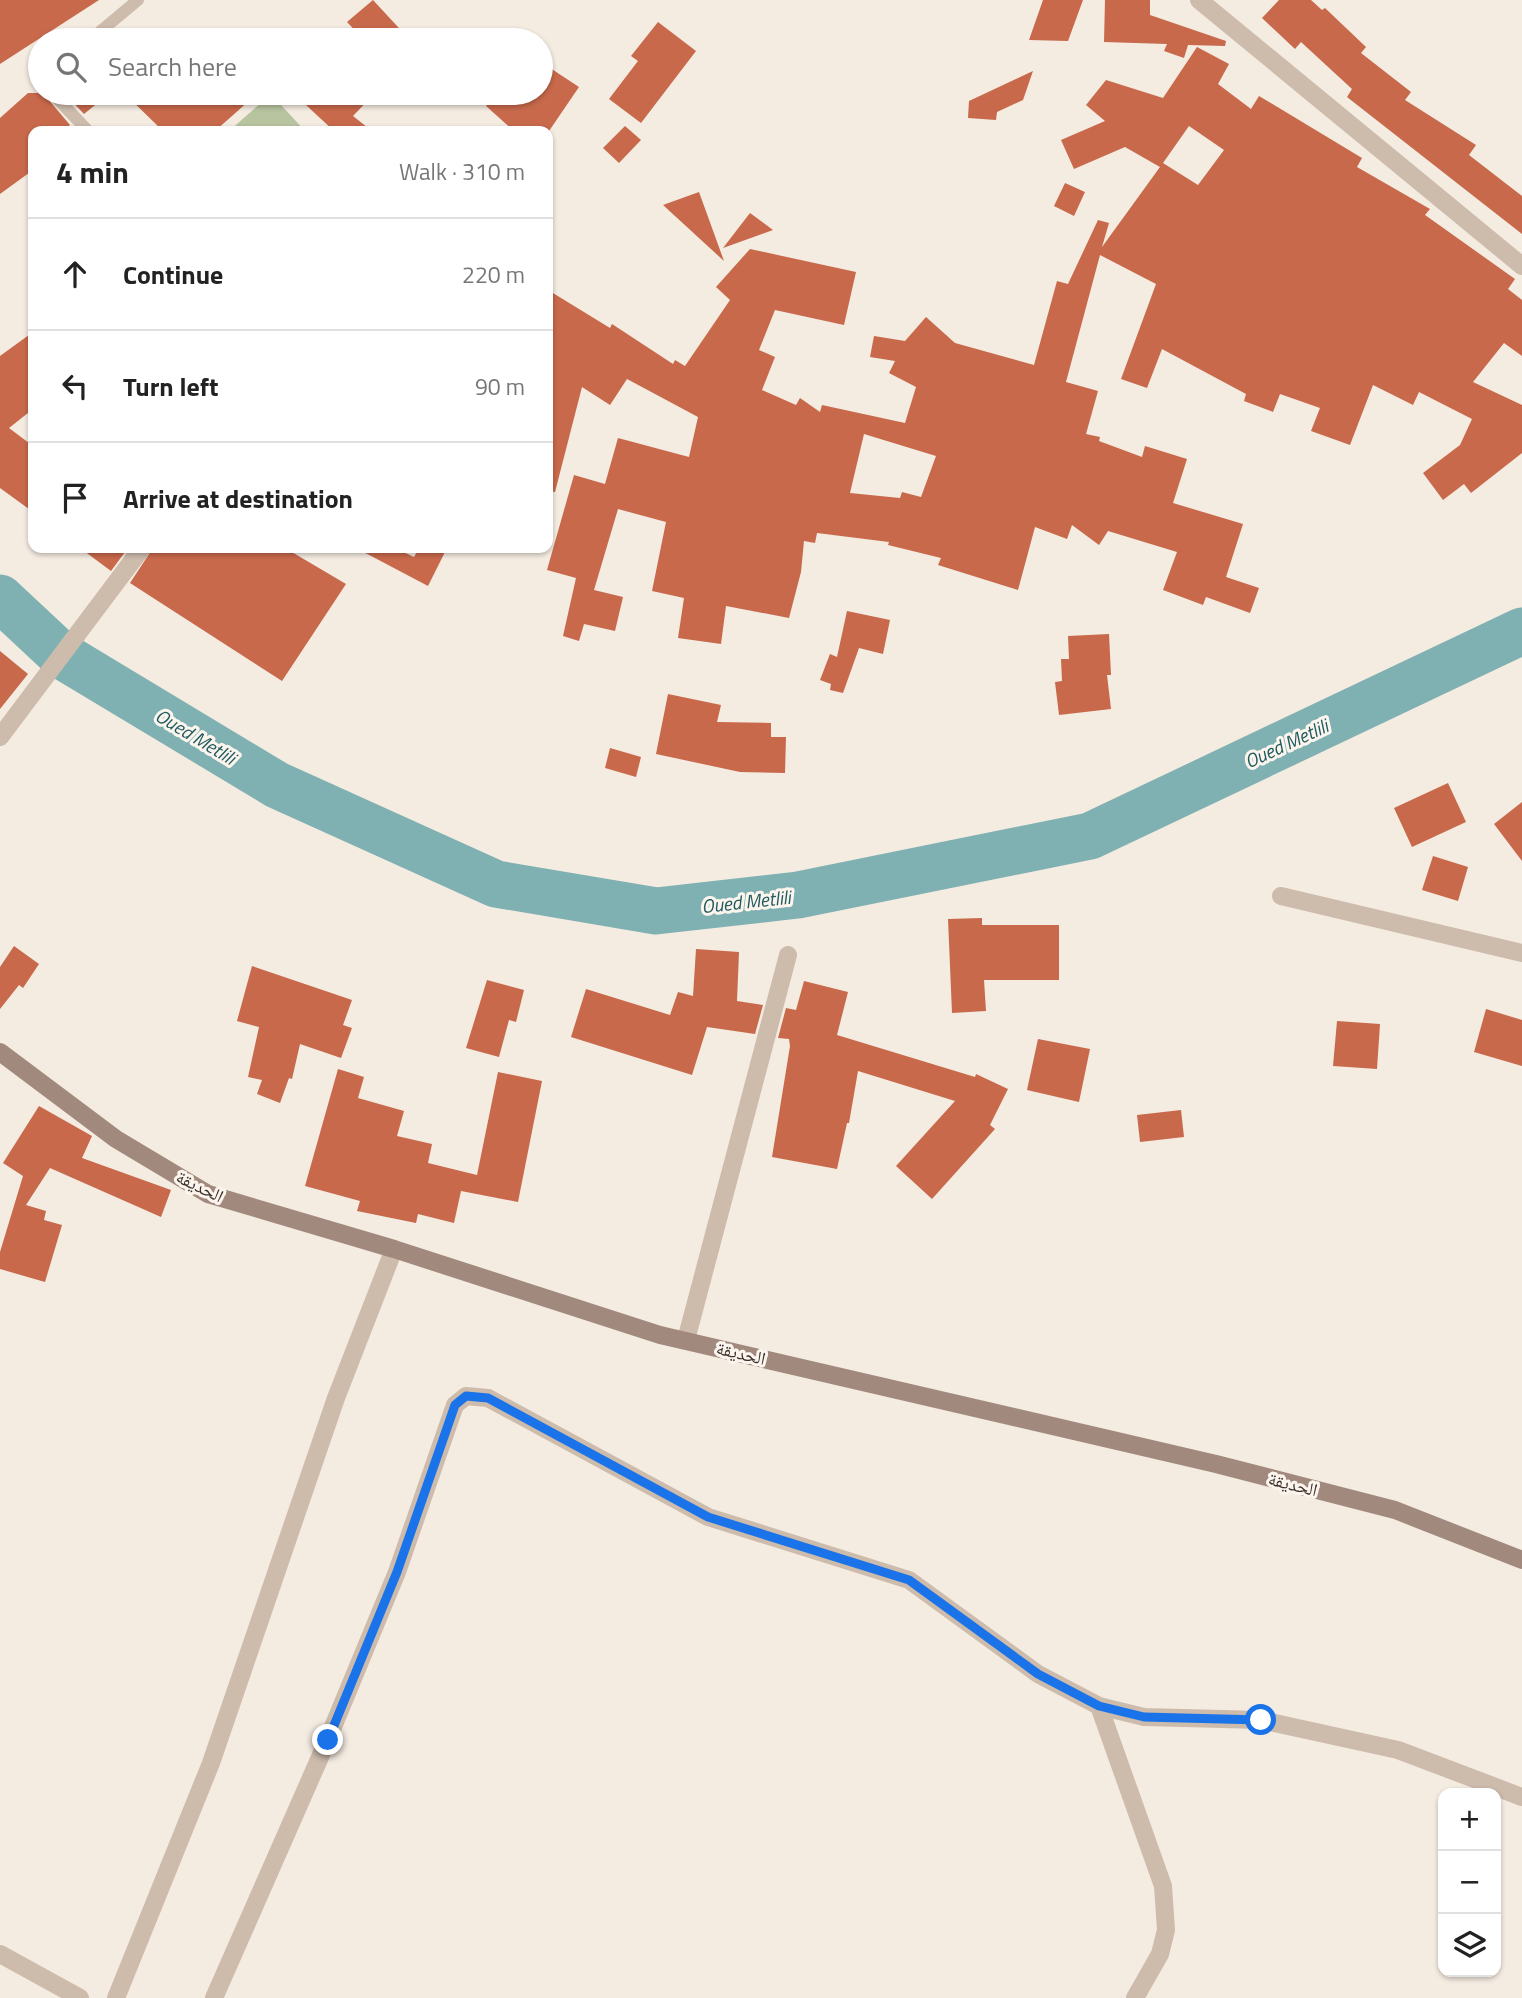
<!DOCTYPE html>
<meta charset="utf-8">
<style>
body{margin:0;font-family:"Titillium Web","Noto Naskh Arabic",sans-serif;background:#f6f6f6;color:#222}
.controls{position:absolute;right:21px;bottom:21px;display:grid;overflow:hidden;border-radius:14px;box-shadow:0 2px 5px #0004}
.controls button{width:63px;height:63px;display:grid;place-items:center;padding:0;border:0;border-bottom:2px solid #e0e0e0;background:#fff;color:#222;font:35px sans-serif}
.stop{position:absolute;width:21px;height:21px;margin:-16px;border:5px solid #1a73e8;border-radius:50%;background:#fff}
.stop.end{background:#1a73e8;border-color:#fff;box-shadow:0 2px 7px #0008}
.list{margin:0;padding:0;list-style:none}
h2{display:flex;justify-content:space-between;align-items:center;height:91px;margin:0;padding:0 28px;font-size:30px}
h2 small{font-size:23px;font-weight:400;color:#767676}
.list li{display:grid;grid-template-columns:46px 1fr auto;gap:21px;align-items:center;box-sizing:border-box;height:112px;padding:0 28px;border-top:2px solid #e0e0e0}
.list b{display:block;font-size:26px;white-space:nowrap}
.list em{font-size:23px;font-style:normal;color:#767676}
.icon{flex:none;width:38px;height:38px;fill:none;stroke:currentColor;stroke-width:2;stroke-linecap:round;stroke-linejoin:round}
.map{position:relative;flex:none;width:1522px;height:1998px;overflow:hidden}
.search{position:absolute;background:#fff;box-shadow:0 2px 5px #0004;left:28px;top:28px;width:525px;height:77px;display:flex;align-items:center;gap:18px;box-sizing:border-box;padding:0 24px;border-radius:38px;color:#767676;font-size:26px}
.panel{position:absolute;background:#fff;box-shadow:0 2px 5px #0004;left:28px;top:126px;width:525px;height:427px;border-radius:14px}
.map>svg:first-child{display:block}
.green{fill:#b8c4a0}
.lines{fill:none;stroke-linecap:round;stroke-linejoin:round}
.river{stroke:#7fb0b2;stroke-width:47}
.building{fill:#c8694b;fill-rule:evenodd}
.lane{stroke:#cdbbac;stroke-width:12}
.street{stroke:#cdbbac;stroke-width:18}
.secondary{stroke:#a18a7d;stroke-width:18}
.route{stroke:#1a73e8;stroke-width:9}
.labels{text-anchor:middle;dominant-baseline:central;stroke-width:6;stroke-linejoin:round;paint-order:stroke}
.street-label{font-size:18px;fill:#3b302b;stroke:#fbf5ee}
.water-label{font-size:19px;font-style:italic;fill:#1f5a5e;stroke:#fbf5ee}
</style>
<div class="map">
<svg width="1522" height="1998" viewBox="0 0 1522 1998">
<rect width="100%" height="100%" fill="#f4ebe1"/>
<path class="green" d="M 271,94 L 305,131 L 229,131 Z"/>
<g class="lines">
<path class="river" d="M 0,598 L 61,655 L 277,785 L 496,884 L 656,911 L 798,895 L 1090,836 L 1522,631"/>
</g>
<path class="building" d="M 0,0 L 99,0 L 0,64 Z
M 373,0 L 410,40 L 364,40 L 347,22 Z
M 1043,0 L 1083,0 L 1068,41 L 1029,40 Z
M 1105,0 L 1150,0 L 1150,15 L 1226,41 L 1225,46 L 1188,45 L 1184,58 L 1164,51 L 1167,44 L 1104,42 Z
M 1279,0 L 1311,0 L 1322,10 L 1325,8 L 1366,47 L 1361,53 L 1411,92 L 1405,100 L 1476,145 L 1469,155 L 1522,196 L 1522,234 L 1347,97 L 1352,89 L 1301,42 L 1295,49 L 1262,18 Z
M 658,22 L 696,51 L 641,123 L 609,99 L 638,61 L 631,56 Z
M 1197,47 L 1229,64 L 1218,84 L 1251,109 L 1259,96 L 1362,158 L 1357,167 L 1430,209 L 1425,215 L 1515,279 L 1508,289 L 1522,300 L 1522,356 L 1504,343 L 1473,382 L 1522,405 L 1522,453 L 1471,493 L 1464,484 L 1443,500 L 1423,473 L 1460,445 L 1472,419 L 1419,392 L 1413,405 L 1373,385 L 1350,445 L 1311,431 L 1320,408 L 1280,394 L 1273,412 L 1244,401 L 1246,394 L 1162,349 L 1147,388 L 1121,379 L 1156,284 L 1100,255 L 1066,382 L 1098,391 L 1086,434 L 1100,437 L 1099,441 L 1142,457 L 1145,446 L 1187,459 L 1173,503 L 1243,524 L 1226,577 L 1259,588 L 1250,613 L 1206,597 L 1203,605 L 1163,590 L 1177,552 L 1108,531 L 1099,545 L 1072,525 L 1067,539 L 1035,527 L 1018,590 L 938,565 L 941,558 L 888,545 L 889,542 L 817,533 L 815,543 L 804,541 L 801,572 L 789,618 L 726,606 L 721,644 L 678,638 L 684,598 L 652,591 L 666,522 L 618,509 L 594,590 L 623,597 L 615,631 L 584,624 L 579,641 L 563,636 L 576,578 L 547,570 L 574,475 L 605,484 L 618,438 L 689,457 L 698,417 L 627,379 L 610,405 L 582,387 L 555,492 L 548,491 L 548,290 L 610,328 L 612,324 L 673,364 L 675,360 L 685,366 L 730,300 L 716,287 L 750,249 L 856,272 L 844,325 L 775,310 L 759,350 L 775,357 L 762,390 L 796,405 L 800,398 L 820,412 L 822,405 L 905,423 L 916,387 L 889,373 L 895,361 L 870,357 L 874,336 L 905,341 L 926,317 L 955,343 L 1034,365 L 1057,281 L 1068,284 L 1098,220 L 1109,223 L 1102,247 L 1160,167 L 1125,147 L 1074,169 L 1061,140 L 1105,121 L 1086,105 L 1106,80 L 1163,98 ZM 1189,126 L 1224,150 L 1198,185 L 1163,163 ZM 864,434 L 936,456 L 921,497 L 902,492 L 900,498 L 850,493 Z
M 541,62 L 579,87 L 549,131 L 514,131 L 486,106 L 498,93 L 541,93 Z
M 1033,71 L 1023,100 L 997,112 L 996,120 L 968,118 L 969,101 Z
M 28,93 L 43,93 L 70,125 L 63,131 L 33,131 L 33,170 L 0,194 L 0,118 Z
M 64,93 L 110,93 L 84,114 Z
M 124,93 L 258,93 L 215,131 L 163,131 Z
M 293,93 L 375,93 L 353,116 L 372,131 L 334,131 Z
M 625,126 L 641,140 L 619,163 L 603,148 Z
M 1065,183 L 1085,192 L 1074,216 L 1054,206 Z
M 699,192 L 724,261 L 663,205 Z
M 750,213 L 773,230 L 723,248 Z
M 33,332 L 33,409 L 9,428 L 33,446 L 33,512 L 0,488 L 0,356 Z
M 80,548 L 128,548 L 111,571 Z
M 153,548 L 285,548 L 346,584 L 282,681 L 130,583 Z
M 356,548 L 395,548 L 414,557 L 419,548 L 447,548 L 428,586 Z
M 847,611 L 890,620 L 883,654 L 859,648 L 843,693 L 830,690 L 831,684 L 820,680 L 830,654 L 837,657 Z
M 1109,634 L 1111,675 L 1107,675 L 1111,709 L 1059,715 L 1055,682 L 1062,681 L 1061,659 L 1069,659 L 1068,636 Z
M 0,651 L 28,674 L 0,709 Z
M 668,694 L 721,705 L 717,722 L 771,723 L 771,737 L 786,737 L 785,773 L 740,772 L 656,754 Z
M 610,748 L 641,757 L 636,777 L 605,768 Z
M 1448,783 L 1466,822 L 1412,847 L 1394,808 Z
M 1522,802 L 1522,861 L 1494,824 Z
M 1433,856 L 1468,867 L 1458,901 L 1422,890 Z
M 982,918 L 982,925 L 1059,925 L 1059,980 L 984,980 L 986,1011 L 952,1013 L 948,919 Z
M 14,946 L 39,964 L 23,988 L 19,985 L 0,1009 L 0,967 Z
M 696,949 L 739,952 L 737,1001 L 763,1005 L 755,1034 L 707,1027 L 692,1075 L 571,1037 L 586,989 L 670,1015 L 678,992 L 693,996 Z
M 252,966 L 352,1000 L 343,1025 L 352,1028 L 341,1058 L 300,1044 L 292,1079 L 289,1078 L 280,1103 L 257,1094 L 262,1080 L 248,1077 L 259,1027 L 237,1021 Z
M 487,980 L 524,990 L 516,1022 L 509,1020 L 499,1057 L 466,1048 Z
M 804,981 L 848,992 L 837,1035 L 975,1077 L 976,1074 L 1008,1089 L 990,1125 L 995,1129 L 932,1199 L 896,1166 L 955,1101 L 858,1071 L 849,1123 L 847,1123 L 837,1169 L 772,1157 L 790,1046 L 789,1039 L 778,1038 L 786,1008 L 796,1010 Z
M 1486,1009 L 1522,1020 L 1522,1066 L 1474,1052 Z
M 1337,1021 L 1380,1024 L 1377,1069 L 1333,1066 Z
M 1038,1039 L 1090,1049 L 1079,1102 L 1027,1090 Z
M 338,1069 L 364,1077 L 358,1098 L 404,1111 L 397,1136 L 432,1144 L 428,1163 L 477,1175 L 498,1072 L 542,1081 L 518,1202 L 461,1191 L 454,1223 L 418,1214 L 416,1223 L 357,1211 L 360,1201 L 305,1186 Z
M 39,1106 L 92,1136 L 82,1158 L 171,1190 L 161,1217 L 50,1168 L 26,1205 L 46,1211 L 44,1220 L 62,1225 L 45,1282 L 0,1269 L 0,1252 L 23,1176 L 3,1163 Z
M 1181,1110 L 1184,1137 L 1140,1142 L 1137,1115 Z"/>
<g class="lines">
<path class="lane" d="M 90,40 L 138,0
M 52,93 L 88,131"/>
<path class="street" d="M 1199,0 L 1522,266
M 0,737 L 142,548
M 1281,896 L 1522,953
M 686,1340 L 788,955
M 1099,1706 L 1163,1886 L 1166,1930 L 1160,1954 L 1135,1998
M 0,1954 L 80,1998
M 116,1998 L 211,1763 L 336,1398 L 394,1249
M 214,1998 L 328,1739 L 397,1572 L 455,1405 L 466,1396 L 488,1398 L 708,1517 L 909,1580 L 1038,1674 L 1099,1706 L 1144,1717 L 1261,1720 L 1398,1750 L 1522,1797"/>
<path class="secondary" d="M 0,1052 L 116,1139 L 208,1194 L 394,1249 L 660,1335 L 1216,1464 L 1395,1510 L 1522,1560"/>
</g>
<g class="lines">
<path class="route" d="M 328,1740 L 397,1572 L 455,1405 L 466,1396 L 488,1398 L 708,1517 L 909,1580 L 1038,1674 L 1099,1706 L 1144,1717 L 1261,1720"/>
</g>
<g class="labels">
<g class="street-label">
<text transform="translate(200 1186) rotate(26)">الحديقة</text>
<text transform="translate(741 1353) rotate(13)">الحديقة</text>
<text transform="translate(1293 1484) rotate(14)">الحديقة</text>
</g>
<g class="water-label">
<text transform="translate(196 736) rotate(31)">Oued Metlili</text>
<text transform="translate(1286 743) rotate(-25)">Oued Metlili</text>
<text transform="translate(746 901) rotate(-6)">Oued Metlili</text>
</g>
</g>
</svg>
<div class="controls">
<button>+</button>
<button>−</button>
<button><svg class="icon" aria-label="layers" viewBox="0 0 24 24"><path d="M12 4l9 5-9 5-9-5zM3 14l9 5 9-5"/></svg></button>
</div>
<div class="stop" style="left:1261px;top:1720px"></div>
<div class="stop end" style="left:328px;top:1740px"></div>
<div class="search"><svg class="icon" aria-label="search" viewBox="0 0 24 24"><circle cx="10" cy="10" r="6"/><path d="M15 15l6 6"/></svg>Search here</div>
<section class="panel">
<h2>4 min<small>Walk · 310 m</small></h2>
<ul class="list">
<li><svg class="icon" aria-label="ahead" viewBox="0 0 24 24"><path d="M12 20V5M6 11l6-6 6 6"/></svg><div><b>Continue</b></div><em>220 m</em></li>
<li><svg class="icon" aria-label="left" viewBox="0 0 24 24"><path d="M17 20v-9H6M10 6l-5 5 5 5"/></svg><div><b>Turn left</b></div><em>90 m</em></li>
<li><svg class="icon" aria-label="arrive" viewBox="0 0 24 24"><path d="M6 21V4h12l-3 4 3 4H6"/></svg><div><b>Arrive at destination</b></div></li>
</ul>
</section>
</div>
